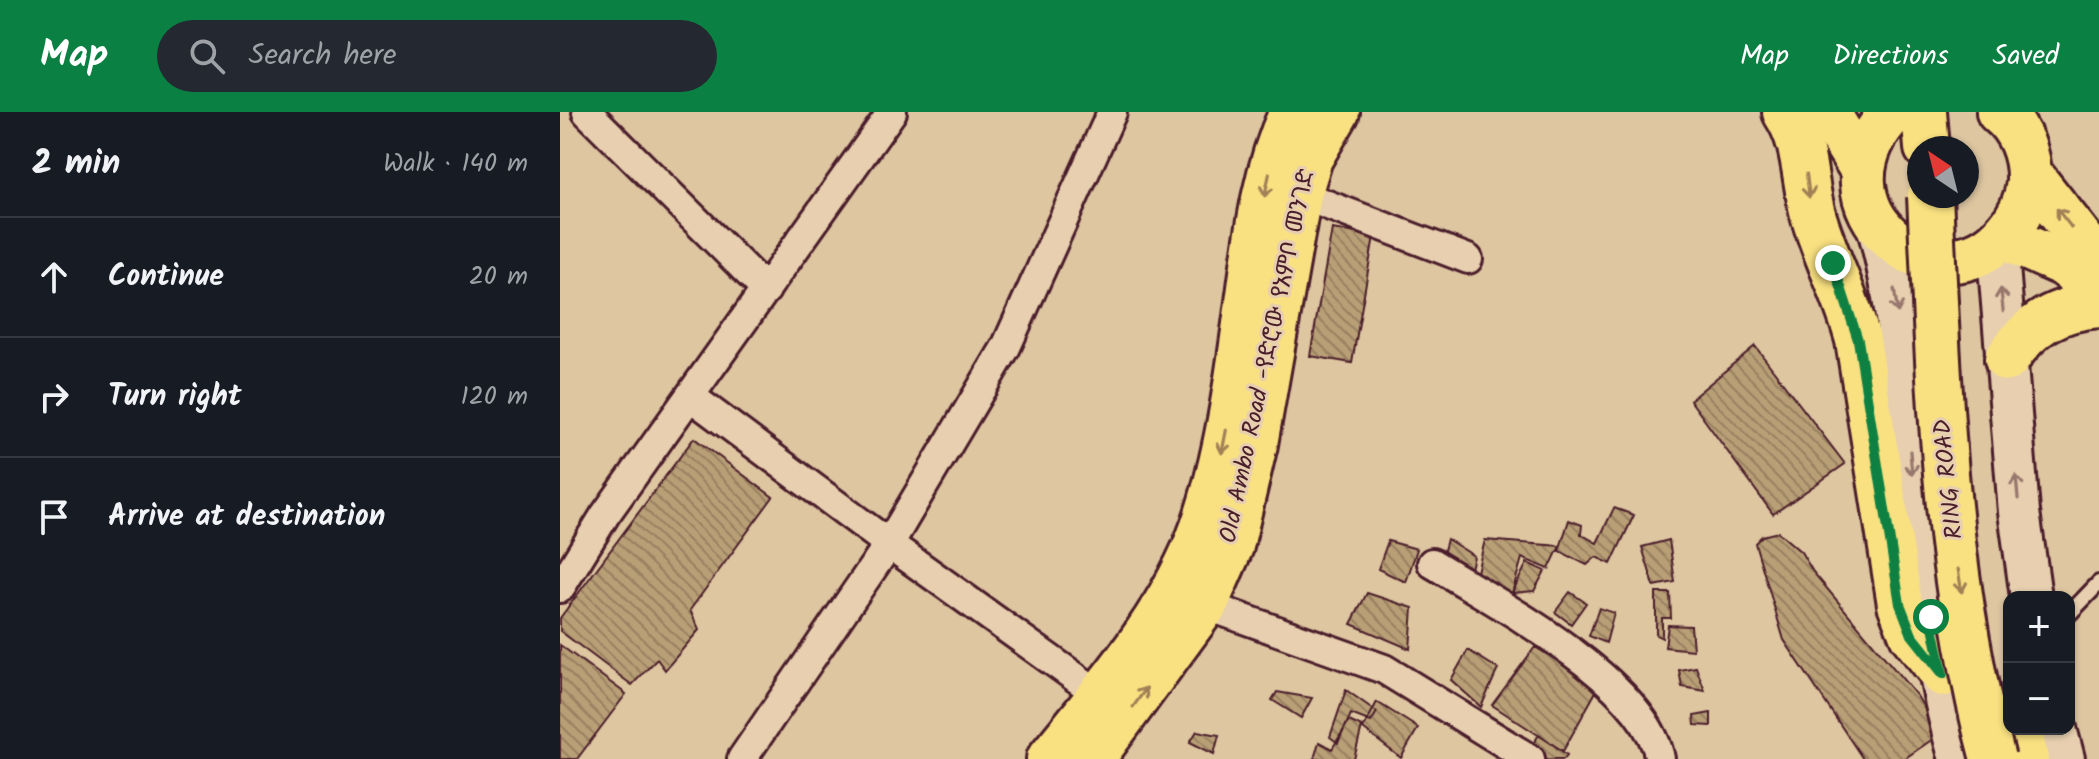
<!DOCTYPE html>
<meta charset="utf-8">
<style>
body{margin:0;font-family:Kalam,"Noto Sans Ethiopic",sans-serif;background:#242831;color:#f1f3f6}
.controls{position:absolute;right:24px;bottom:24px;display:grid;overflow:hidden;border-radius:16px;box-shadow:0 2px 6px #0004}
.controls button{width:72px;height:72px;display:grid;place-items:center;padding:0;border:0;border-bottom:2px solid #363941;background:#171b24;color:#f1f3f6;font:40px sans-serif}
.compass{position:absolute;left:1347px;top:24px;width:72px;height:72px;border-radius:50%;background:#171b24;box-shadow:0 2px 6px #0004;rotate:325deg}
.stop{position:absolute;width:24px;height:24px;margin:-18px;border:6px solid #0b8043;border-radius:50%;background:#fff}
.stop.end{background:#0b8043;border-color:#fff;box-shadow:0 2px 8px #0008}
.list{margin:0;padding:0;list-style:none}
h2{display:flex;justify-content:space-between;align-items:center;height:104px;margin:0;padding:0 32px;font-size:34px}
h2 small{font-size:26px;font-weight:400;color:#9ea1a6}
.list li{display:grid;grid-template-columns:52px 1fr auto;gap:24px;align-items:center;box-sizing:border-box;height:120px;padding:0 32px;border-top:2px solid #363941}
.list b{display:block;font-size:30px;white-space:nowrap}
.list em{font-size:26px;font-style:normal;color:#9ea1a6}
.icon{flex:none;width:44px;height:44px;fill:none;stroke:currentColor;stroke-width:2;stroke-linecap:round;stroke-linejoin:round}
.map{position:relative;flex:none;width:1539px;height:647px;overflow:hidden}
header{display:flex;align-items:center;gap:48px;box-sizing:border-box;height:112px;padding:0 40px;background:#0b8043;color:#fff}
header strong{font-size:38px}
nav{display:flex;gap:44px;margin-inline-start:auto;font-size:28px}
.search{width:560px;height:72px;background:#242831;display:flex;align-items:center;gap:20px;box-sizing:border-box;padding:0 28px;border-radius:44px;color:#9ea1a6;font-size:30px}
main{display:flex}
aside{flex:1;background:#171b24}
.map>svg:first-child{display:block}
.building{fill:url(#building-back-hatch);stroke:#4a1f2b;stroke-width:2}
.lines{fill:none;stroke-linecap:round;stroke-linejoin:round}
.lane-casing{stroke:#4a1f2b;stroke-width:20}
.street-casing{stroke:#4a1f2b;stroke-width:34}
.secondary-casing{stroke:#4a1f2b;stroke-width:46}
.primary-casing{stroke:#4a1f2b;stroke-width:50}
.highway-casing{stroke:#4a1f2b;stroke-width:50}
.lane{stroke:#e7cfaf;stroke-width:14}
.street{stroke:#e7cfaf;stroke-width:28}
.secondary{stroke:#e7cfaf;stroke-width:40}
.primary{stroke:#f9e181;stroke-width:44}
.highway{stroke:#f9e181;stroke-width:44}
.highway-bridge-casing{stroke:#4a1f2b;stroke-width:50;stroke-linecap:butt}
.highway-bridge{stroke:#f9e181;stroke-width:44}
.oneway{stroke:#a28056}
.oneway2{stroke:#98776d}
.route{stroke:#0b8043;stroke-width:10}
.labels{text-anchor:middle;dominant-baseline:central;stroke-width:6;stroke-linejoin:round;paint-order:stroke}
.street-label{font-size:24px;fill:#4a1f2b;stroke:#e7cfaf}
</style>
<header>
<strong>Map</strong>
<div class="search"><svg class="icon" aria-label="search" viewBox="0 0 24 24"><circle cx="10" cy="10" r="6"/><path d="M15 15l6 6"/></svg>Search here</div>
<nav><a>Map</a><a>Directions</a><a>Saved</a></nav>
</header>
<main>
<aside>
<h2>2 min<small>Walk · 140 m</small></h2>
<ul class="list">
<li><svg class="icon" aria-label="ahead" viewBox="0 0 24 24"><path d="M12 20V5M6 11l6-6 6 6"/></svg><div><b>Continue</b></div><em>20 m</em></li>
<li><svg class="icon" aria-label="right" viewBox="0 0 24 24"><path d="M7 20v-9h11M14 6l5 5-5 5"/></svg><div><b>Turn right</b></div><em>120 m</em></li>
<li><svg class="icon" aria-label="arrive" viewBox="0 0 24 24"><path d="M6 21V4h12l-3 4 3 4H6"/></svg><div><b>Arrive at destination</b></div></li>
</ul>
</aside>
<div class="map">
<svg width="1539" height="647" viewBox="0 0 1539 647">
<defs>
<pattern id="building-back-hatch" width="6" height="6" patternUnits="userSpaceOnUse" patternTransform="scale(2)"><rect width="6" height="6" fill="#b99f76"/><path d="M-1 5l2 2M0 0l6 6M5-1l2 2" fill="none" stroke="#988161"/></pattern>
</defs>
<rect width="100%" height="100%" fill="#dec6a1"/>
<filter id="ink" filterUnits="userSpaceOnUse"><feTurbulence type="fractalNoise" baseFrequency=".0125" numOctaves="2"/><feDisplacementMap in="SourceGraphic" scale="16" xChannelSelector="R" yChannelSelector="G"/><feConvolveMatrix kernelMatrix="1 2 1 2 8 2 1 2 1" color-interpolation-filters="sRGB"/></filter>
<g filter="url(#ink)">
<path class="building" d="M 772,117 L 814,124 L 792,251 L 750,244 Z
M 1195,234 L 1285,352 L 1213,402 L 1130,288 Z
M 134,326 L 213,385 L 130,498 L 139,518 L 105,558 L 97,547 L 72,573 L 0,519 L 0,506 Z
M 1054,396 L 1074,403 L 1051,452 L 1036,445 L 1027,453 L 999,439 L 1009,408 L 1022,413 L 1021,422 L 1037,431 Z
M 1218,420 L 1241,440 L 1253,460 L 1357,584 L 1380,622 L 1344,647 L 1303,647 L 1224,528 L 1195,431 L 1202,424 Z
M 887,427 L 914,444 L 911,457 L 881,450 Z
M 925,428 L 1000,434 L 989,457 L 962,446 L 952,481 L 915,468 Z
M 1109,428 L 1115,470 L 1094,474 L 1082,435 Z
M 828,429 L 857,437 L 846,470 L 818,457 Z
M 967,451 L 985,459 L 974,479 L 952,481 Z
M 1010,480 L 1026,491 L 1011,512 L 995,500 Z
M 807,481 L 853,496 L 850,537 L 791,512 Z
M 1096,481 L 1110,481 L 1111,506 L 1102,506 L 1102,526 L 1096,523 Z
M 1039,496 L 1054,501 L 1046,531 L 1029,524 Z
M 1108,513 L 1131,514 L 1133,538 L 1105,535 Z
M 0,533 L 66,582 L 17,647 L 0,647 Z
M 975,535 L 1039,574 L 1003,639 L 932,593 Z
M 908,538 L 938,557 L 921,595 L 891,568 Z
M 1136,555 L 1145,579 L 1122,575 L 1119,558 Z
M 786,578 L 817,600 L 811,610 L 791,602 L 778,631 L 770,625 Z
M 717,580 L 752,586 L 741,606 L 712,588 Z
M 817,590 L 858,616 L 841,646 L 803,617 Z
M 1151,601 L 1151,614 L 1135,613 L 1134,604 Z
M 789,609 L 802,615 L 794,647 L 754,647 L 759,630 L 772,637 Z
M 637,619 L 659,623 L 654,642 L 630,630 Z
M 979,622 L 1007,643 L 1004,647 L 987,647 L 971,637 Z"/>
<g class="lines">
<g class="lane-casing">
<path id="lane" d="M 1509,502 L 1539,471"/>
</g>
<g class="street-casing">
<path id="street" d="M 27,0 L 206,178
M 739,82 L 908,147
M 130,284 L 329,432 L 540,583
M 872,451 C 937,492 1086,569 1100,647
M 0,476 L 45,403 L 332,0
M 645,493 L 824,557 L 970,647
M 182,647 L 329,432 L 446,235 L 552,0"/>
</g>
<g class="secondary-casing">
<path id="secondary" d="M 1317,113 C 1346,214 1344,316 1357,420 C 1366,491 1380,578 1400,647
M 1437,130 L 1459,400 L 1471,485
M 1496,617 L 1504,647"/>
</g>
<g class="primary-casing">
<path id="primary" d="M 1225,0 C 1247,33 1243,70 1254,106 C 1267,148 1287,186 1298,228 L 1340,492 L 1352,523 L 1383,562
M 1267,0 L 1302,57
M 1333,0 C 1242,95 1379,201 1447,119 C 1460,105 1467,89 1469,70 C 1470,44 1460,16 1439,0
M 1469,61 L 1539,150
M 1443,125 L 1504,152 L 1539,178
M 1447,247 C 1470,212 1497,196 1539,193
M 489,647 C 546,576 612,502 643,415 C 669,339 679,255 690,176 C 698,115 706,56 732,0
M 532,647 L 645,493 L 671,434 L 695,332 L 739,82 L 750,46 L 777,0"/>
</g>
<g class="highway-casing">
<path id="highway" d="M 1364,0 L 1367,36
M 1459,617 L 1466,647"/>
</g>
<use href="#lane" class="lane"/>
<use href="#street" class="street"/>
<use href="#secondary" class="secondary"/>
<use href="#primary" class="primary"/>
<use href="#highway" class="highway"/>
<g class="highway-bridge-casing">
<path id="highway-bridge" d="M 1370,84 C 1379,271 1384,465 1433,647"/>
</g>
<use href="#highway-bridge" class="highway-bridge"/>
</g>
<defs><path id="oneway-shaft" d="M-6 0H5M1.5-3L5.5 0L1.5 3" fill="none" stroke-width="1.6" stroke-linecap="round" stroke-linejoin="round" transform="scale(2)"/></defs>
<g class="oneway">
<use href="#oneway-shaft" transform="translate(707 73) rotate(102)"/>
<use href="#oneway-shaft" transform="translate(1248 74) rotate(83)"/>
<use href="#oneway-shaft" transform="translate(1504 106) rotate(-128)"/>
<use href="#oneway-shaft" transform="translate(664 330) rotate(101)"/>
<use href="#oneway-shaft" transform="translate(1400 469) rotate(81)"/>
<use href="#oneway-shaft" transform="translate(580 585) rotate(-55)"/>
</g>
<g class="oneway2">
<use href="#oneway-shaft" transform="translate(1442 188) rotate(-96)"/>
<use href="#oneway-shaft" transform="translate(1336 189) rotate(81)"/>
<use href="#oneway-shaft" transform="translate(1351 351) rotate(85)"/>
<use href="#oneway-shaft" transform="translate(1457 375) rotate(-95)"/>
</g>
</g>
<g class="lines" filter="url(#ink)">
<path class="route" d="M 1273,151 L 1298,228 L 1340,492 L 1352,523 L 1383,562 L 1371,505"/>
</g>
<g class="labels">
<g class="street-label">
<text transform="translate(708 244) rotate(-78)">Old Ambo Road -የድሮው የአምቦ መንገድ</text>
<text transform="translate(1389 367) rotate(-96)">RING ROAD</text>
</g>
</g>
</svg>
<div class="controls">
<button>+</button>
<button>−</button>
</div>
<svg class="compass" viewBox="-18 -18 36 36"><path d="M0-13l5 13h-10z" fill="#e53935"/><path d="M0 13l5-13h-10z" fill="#9ea1a6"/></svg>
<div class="stop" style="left:1371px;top:505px"></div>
<div class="stop end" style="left:1273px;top:151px"></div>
</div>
</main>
